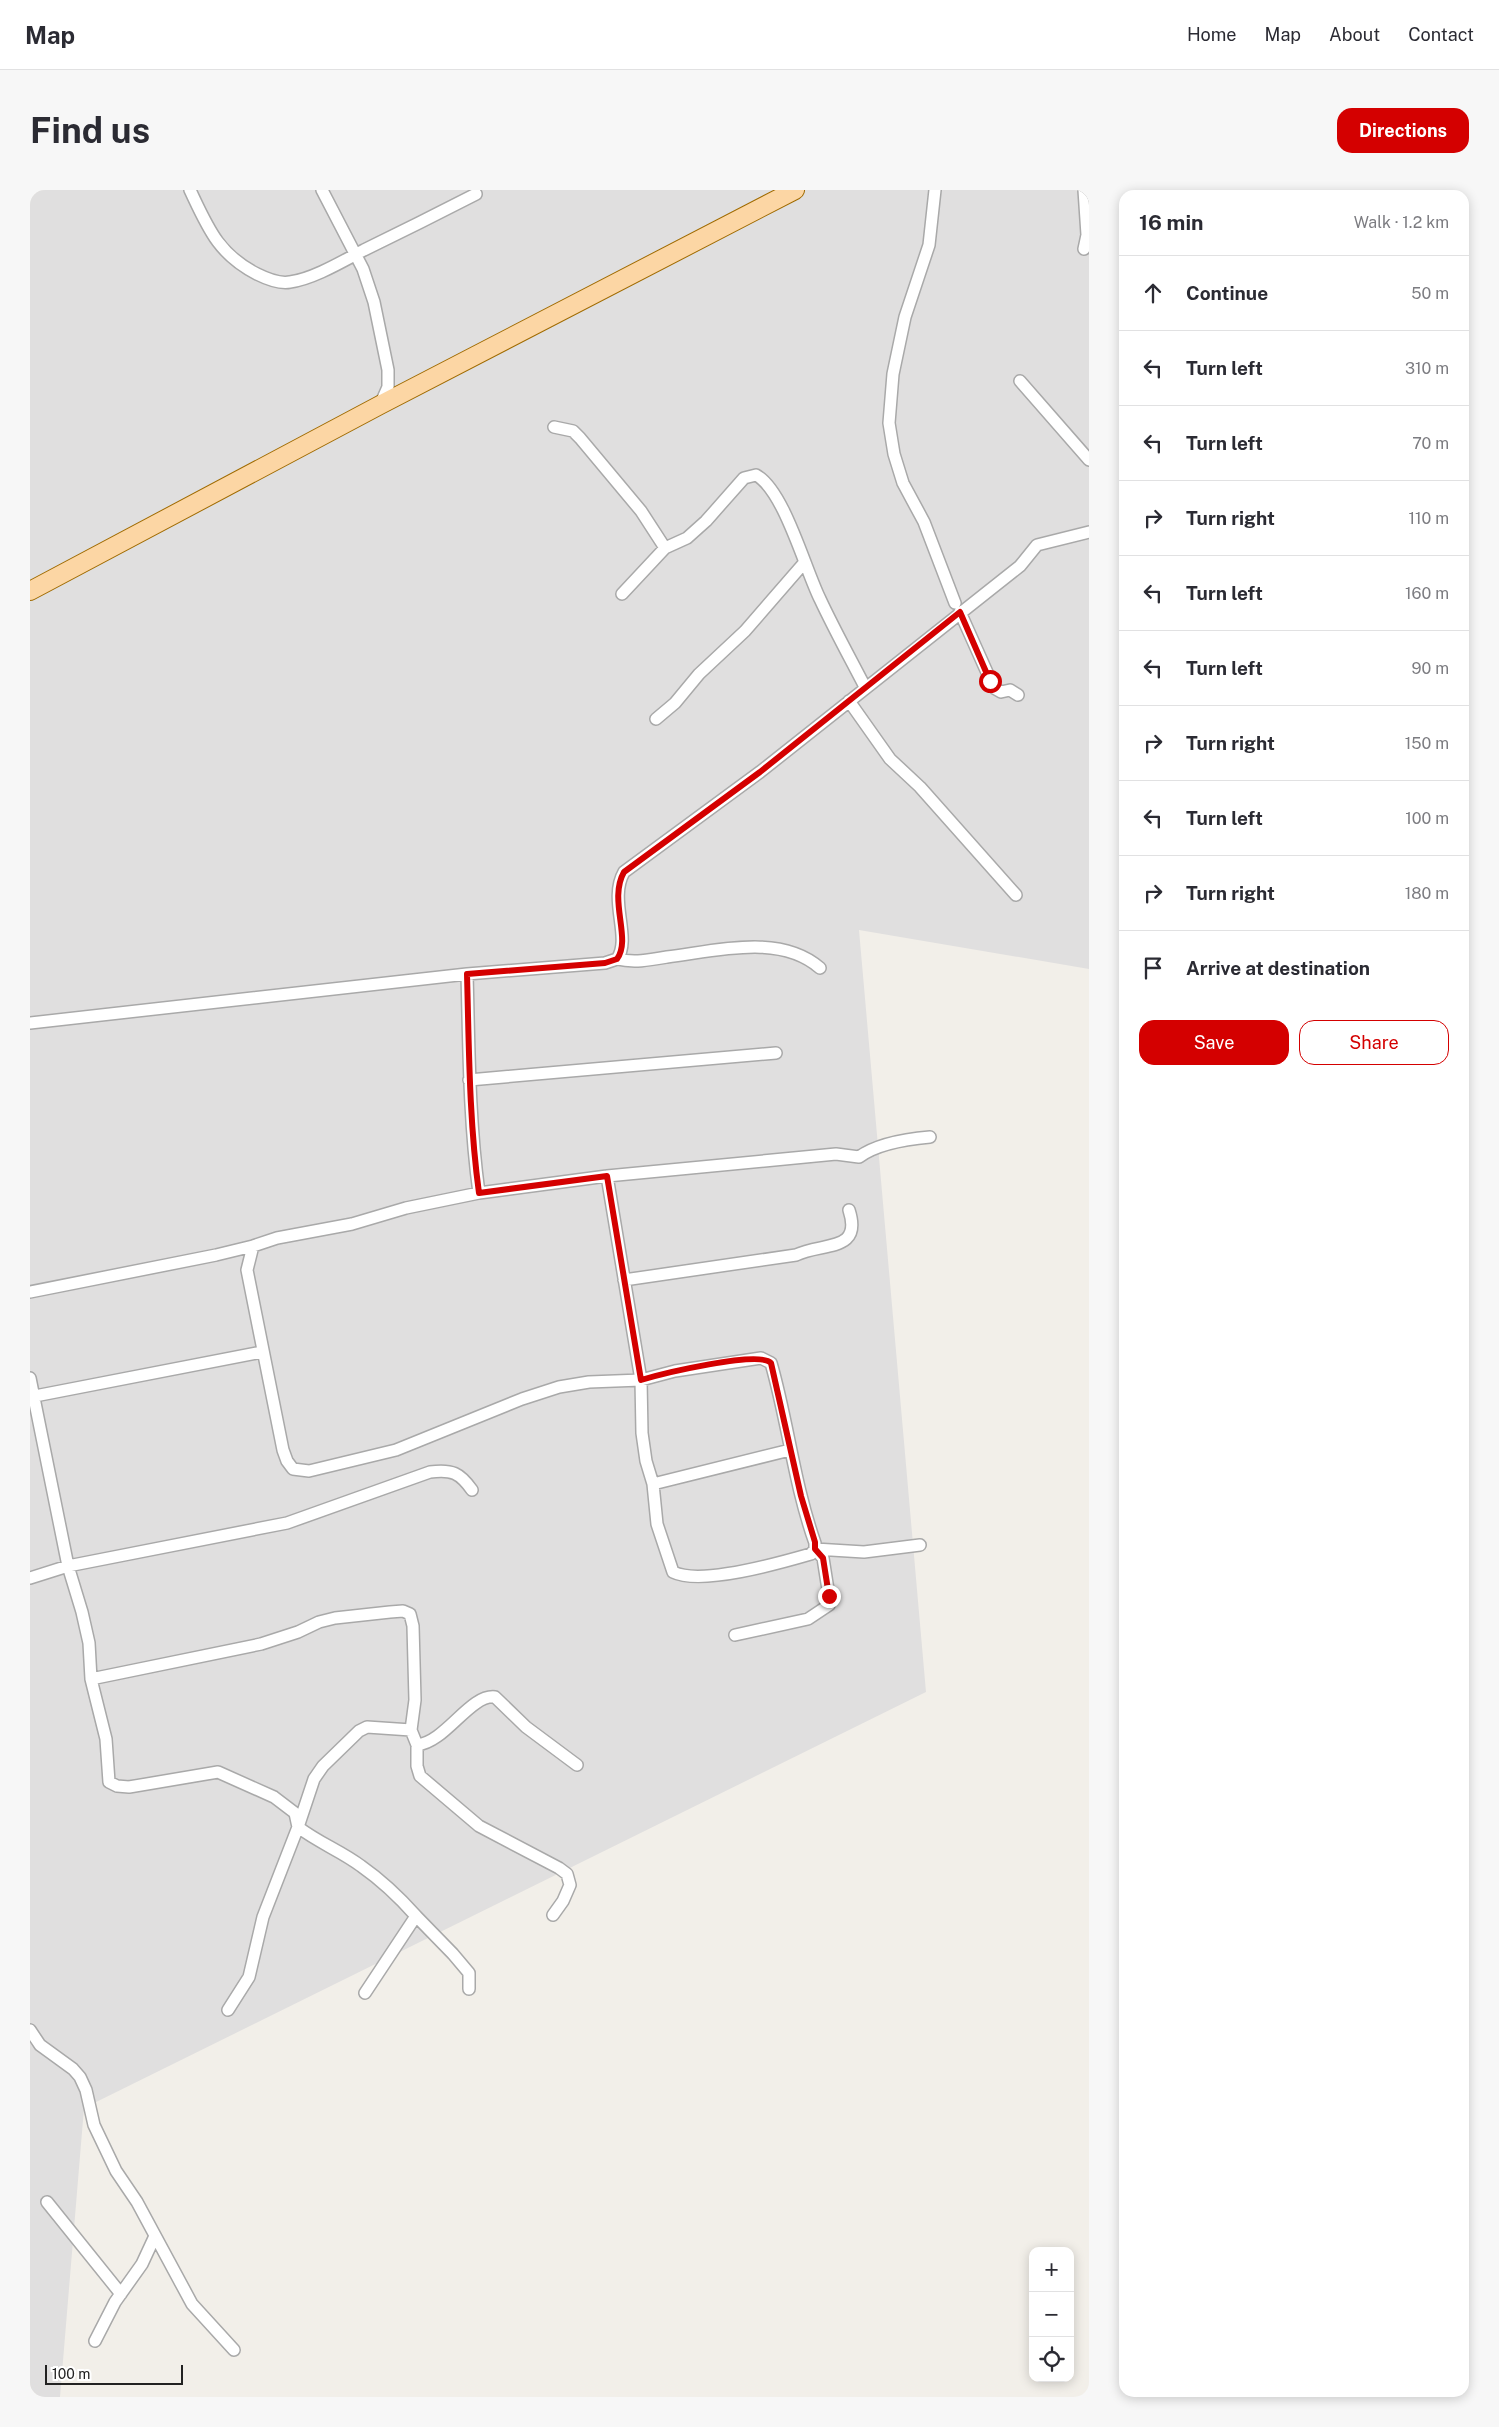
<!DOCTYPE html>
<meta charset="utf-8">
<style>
body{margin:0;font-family:"Public Sans",sans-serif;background:#f7f7f7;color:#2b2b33}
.controls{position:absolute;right:15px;bottom:15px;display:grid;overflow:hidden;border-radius:10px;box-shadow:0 2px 12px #0003}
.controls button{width:45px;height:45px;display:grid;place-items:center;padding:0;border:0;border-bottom:1px solid #e1e1e2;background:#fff;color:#2b2b33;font:25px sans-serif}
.scale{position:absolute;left:15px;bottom:12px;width:138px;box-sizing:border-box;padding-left:5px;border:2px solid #222;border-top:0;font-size:14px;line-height:18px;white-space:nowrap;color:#222;-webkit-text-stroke:4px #fff;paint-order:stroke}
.stop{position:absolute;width:15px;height:15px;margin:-11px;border:4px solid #d40000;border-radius:50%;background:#fff}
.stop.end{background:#d40000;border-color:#fff;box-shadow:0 1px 5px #0008}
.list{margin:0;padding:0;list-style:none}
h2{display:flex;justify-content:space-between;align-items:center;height:65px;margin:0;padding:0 20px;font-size:21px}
h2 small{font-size:16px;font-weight:400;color:#7c7c81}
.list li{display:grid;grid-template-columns:32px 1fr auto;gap:15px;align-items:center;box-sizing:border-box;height:75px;padding:0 20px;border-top:1px solid #e1e1e2}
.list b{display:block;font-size:19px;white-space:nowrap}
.list em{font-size:16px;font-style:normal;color:#7c7c81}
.actions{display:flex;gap:10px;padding:15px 20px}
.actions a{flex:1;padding:11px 0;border:1px solid #d40000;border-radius:15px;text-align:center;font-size:18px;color:#d40000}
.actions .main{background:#d40000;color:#fff}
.icon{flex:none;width:28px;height:28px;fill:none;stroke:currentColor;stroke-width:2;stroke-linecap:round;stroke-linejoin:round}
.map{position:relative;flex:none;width:1059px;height:2207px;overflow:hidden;border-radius:15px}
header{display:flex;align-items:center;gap:30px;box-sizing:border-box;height:70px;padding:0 25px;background:#fff;border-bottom:1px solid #e1e1e2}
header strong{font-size:24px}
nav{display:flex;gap:28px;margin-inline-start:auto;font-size:18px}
.intro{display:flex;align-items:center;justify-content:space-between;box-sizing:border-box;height:120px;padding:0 30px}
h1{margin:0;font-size:35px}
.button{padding:12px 22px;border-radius:15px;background:#d40000;color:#fff;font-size:18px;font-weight:700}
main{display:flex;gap:30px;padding:0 30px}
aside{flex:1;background:#fff;border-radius:15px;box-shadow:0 2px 12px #0003}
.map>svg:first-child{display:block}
.residential{fill:#e0dfdf}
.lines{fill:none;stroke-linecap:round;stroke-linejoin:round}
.minor-casing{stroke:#a9a9a9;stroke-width:14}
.primary-casing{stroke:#a06b00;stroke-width:20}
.minor{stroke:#fff;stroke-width:11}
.primary{stroke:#fcd6a4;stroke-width:18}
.route{stroke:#d40000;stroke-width:6}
</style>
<header>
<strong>Map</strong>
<nav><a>Home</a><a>Map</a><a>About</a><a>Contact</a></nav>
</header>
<div class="intro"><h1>Find us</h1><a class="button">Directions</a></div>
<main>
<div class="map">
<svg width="1059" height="2207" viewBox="0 0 1059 2207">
<rect width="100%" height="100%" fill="#f2efe9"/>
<path class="residential" d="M 0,0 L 1059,0 L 1059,779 L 829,740 L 896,1502 L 54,1918 L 30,2207 L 0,2207 Z"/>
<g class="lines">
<g class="minor-casing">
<path id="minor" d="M 160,0 C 178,38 188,64 227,84 C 237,89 249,94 260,92 C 283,89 313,71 334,60 C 371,42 409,23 446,4
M 292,0 L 333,79 L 344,112 L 358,180 L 358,197 L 350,215
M 905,0 L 899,55 L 875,127 L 863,184 L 859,233 L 864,264 L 873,293 L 894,332 L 925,413
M 1054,59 L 1057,45 L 1054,0
M 990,191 L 1059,270
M 524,237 L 543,241 L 550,248 L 611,321 L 635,358
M 592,404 L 635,358 L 657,348 L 676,331 L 714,288 L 726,285 C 754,300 775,379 790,409 C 804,439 820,468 835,497
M 930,422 L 964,498 L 971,502 L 980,500 L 988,505
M 819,511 L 860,569 L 890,597 L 986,705
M 626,529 L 645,513 L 669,484 L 715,441 L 774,373
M 587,769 C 604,773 620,770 637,767 C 686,761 750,743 790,778
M 437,784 C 439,857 439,930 449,1003
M 0,833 L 437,784 L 575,773 L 587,769 C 602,748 578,710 594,682 L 730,582 L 990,376 L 1007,355 L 1059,342
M 439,890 L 746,863
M 223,1056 L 217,1080 L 253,1260 L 257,1271 L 263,1279 L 279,1281 L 366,1260 L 492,1209 L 529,1197 L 559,1192 L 611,1190 L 645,1181 L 731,1168 L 741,1173 C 758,1232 764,1294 785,1353 L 785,1359 L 781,1364 C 750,1373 671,1396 643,1382 L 627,1334 L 623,1294 L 616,1271 L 612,1243 L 611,1190 L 577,986
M 594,1090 L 766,1065 C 792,1052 833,1063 819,1020
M 0,1102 L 186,1065 L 223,1056 L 247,1048 L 322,1034 L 376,1018 L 449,1003 L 577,986 L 806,964 L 829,967 C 848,953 877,949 900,947
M 0,1188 L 38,1376 L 52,1422 L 59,1453 L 61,1489 L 76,1549 L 79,1592 L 87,1596 L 99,1597 L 188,1582 L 244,1607 L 265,1623 L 268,1637 C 289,1653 311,1661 331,1676 C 351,1690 370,1708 386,1726 L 335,1803
M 5,1206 L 232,1162
M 623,1294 L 760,1260
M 785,1359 L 834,1362 L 890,1355
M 0,1388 L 38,1376 L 257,1333 L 400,1282 C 422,1279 430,1283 442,1300
M 705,1445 L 778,1429 L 799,1415 L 799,1406 L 793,1368 L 785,1359
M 61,1489 L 231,1454 L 268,1442 L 289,1432 L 305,1428 L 360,1422 L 373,1421 L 380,1424 L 383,1436 L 385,1510 L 381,1540 L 387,1555 L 387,1576 L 390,1586 L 449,1636 L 529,1678 L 537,1684 L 540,1695 L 533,1711 L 523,1725
M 387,1555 C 416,1552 440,1504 465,1507 L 496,1537 L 547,1575
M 386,1726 L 423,1764 L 439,1783 L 439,1799
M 198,1820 L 219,1787 L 233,1727 L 268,1637 L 284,1589 L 293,1576 L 329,1541 L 337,1537 L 381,1540
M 0,1840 L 10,1855 L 43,1879 L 50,1887 L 56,1900 L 64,1935 L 86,1981 L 107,2012 L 162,2114 L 204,2160
M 17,2012 L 91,2104
M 65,2151 L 85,2112 L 112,2074 L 125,2046"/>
</g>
<g class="primary-casing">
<path id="primary" d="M 0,401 L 350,215 L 765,0"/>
</g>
<use href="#minor" class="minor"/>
<use href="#primary" class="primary"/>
</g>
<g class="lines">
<path class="route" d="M 799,1406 L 793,1368 L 785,1359 L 785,1352 L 771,1306 L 741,1173 C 729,1160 631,1184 611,1190 L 577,986 L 449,1003 C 439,930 439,857 437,784 L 575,773 L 587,769 C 602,749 578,710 594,682 L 730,582 L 930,422 L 960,491"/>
</g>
</svg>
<div class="controls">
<button>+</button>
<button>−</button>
<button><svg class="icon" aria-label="locate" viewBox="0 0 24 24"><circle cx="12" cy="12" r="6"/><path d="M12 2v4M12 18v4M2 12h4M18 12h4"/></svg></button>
</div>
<div class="scale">100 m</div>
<div class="stop" style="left:960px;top:491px"></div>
<div class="stop end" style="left:799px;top:1406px"></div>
</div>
<aside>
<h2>16 min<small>Walk · 1.2 km</small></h2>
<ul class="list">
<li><svg class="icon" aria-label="ahead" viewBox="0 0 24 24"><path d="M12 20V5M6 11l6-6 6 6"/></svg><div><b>Continue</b></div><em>50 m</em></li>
<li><svg class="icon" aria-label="left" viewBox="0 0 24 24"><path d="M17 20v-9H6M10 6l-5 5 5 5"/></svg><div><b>Turn left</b></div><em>310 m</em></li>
<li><svg class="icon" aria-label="left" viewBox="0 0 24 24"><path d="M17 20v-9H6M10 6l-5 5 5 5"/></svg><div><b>Turn left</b></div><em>70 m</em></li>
<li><svg class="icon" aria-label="right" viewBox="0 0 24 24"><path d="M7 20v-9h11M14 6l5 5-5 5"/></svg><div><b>Turn right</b></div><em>110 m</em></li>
<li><svg class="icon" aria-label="left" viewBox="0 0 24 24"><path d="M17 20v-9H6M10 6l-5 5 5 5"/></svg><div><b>Turn left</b></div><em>160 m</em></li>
<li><svg class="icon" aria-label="left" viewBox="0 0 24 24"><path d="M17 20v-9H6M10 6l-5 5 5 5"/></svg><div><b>Turn left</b></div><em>90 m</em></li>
<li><svg class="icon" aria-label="right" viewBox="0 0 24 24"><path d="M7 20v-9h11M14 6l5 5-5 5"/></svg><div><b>Turn right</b></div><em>150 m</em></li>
<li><svg class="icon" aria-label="left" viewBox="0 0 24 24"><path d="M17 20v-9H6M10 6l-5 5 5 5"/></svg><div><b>Turn left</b></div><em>100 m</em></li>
<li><svg class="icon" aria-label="right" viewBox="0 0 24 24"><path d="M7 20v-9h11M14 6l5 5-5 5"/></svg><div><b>Turn right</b></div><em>180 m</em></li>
<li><svg class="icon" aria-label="arrive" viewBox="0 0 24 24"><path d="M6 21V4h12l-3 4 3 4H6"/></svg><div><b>Arrive at destination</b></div></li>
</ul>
<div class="actions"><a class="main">Save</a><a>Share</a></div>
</aside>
</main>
